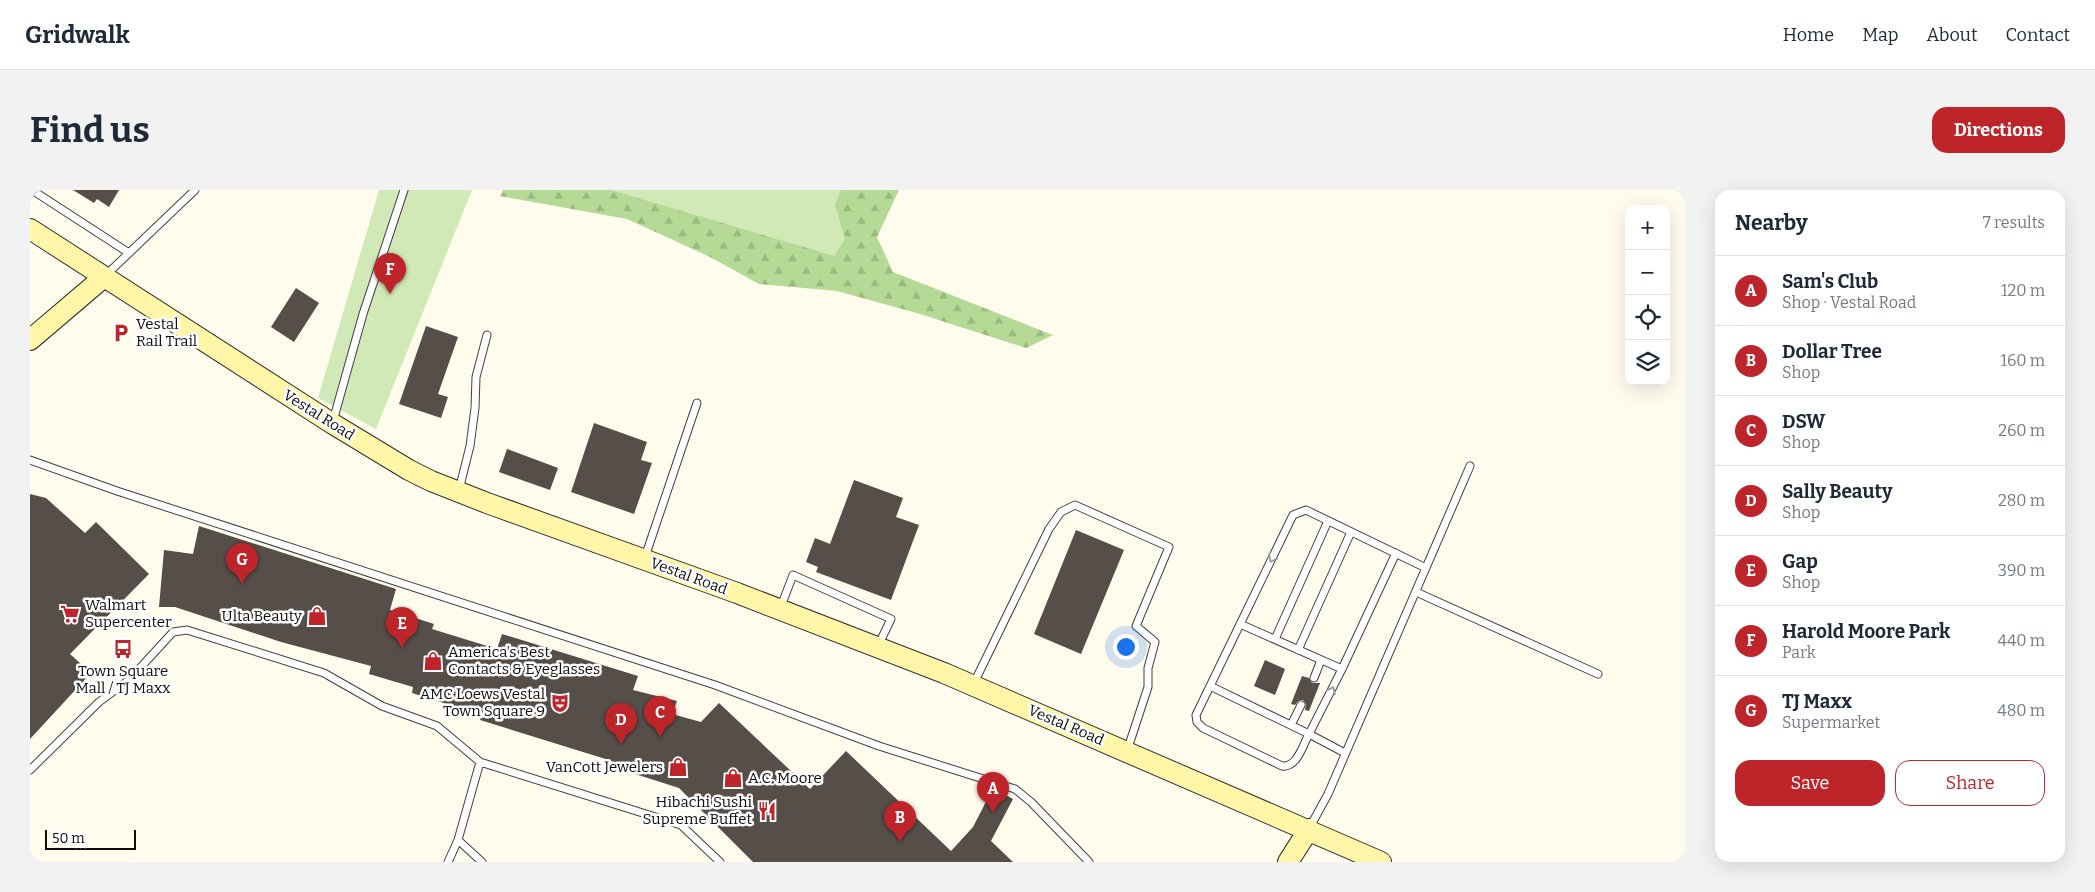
<!DOCTYPE html>
<meta charset="utf-8">
<style>
body{margin:0;font-family:Bitter,serif;background:#f2f2f3;color:#1f2937}
.controls{position:absolute;right:15px;top:15px;display:grid;overflow:hidden;border-radius:10px;box-shadow:0 5px 20px #0002}
.controls button{width:45px;height:45px;display:grid;place-items:center;padding:0;border:0;border-bottom:1px solid #e0e1e3;background:#fff;color:#1f2937;font:25px sans-serif}
.scale{position:absolute;left:15px;bottom:12px;width:91px;box-sizing:border-box;padding-left:5px;border:2px solid #0d0d0d;border-top:0;font-size:14px;line-height:18px;white-space:nowrap;color:#0d0d0d;-webkit-text-stroke:4px #fff;paint-order:stroke}
.you{position:absolute;left:1095px;top:456px;width:18px;height:18px;margin:-12px;border:4px solid #fff;border-radius:50%;background:#1a73e8;box-shadow:0 0 0 8px #1a73e833}
.badge{display:grid;place-items:center;width:32px;height:32px;border-radius:50%;background:#bd252b;color:#fff;font-size:16px;font-weight:700}
.pin{position:absolute;translate:-50% -41px;filter:drop-shadow(0 1px 2px #0008)}
.pin::after{content:'';position:absolute;top:26px;width:18px;height:15px;background:inherit;clip-path:polygon(0 0,100% 0,50% 100%)}
.list{margin:0;padding:0;list-style:none}
h2{display:flex;justify-content:space-between;align-items:center;height:65px;margin:0;padding:0 20px;font-size:21px}
h2 small{font-size:16px;font-weight:400;color:#747a83}
.list li{display:grid;grid-template-columns:32px 1fr auto;gap:15px;align-items:center;box-sizing:border-box;height:70px;padding:0 20px;border-top:1px solid #e0e1e3}
.list b{display:block;font-size:19px;white-space:nowrap}
.list p{margin:0;font-size:16px;white-space:nowrap;color:#747a83}
.list em{font-size:16px;font-style:normal;color:#747a83}
.actions{display:flex;gap:10px;padding:15px 20px}
.actions a{flex:1;padding:11px 0;border:1px solid #bd252b;border-radius:15px;text-align:center;font-size:18px;color:#bd252b}
.actions .main{background:#bd252b;color:#fff}
.icon{flex:none;width:28px;height:28px;fill:none;stroke:currentColor;stroke-width:2;stroke-linecap:round;stroke-linejoin:round}
.map{position:relative;flex:none;width:1655px;height:672px;overflow:hidden;border-radius:15px}
header{display:flex;align-items:center;gap:30px;box-sizing:border-box;height:70px;padding:0 25px;background:#fff;border-bottom:1px solid #e0e1e3}
header strong{font-size:24px}
nav{display:flex;gap:28px;margin-inline-start:auto;font-size:18px}
.intro{display:flex;align-items:center;justify-content:space-between;box-sizing:border-box;height:120px;padding:0 30px}
h1{margin:0;font-size:35px}
.button{padding:12px 22px;border-radius:15px;background:#bd252b;color:#fff;font-size:18px;font-weight:700}
main{display:flex;gap:30px;padding:0 30px}
aside{flex:1;background:#fff;border-radius:15px;box-shadow:0 5px 20px #0002}
.map>svg:first-child{display:block}
.grass{fill:#d0e9b7}
.forest{fill:url(#forest-firs)}
.building{fill:#564e49}
.lines{fill:none;stroke-linecap:round;stroke-linejoin:round}
.lane-casing{stroke:#404040;stroke-width:9}
.secondary-casing{stroke:#2f2f2f;stroke-width:22}
.lane{stroke:#fff;stroke-width:7}
.secondary{stroke:#fff6a8;stroke-width:20}
.oneway{stroke:#9e9e9e}
.labels{text-anchor:middle;dominant-baseline:central;stroke-width:5;stroke-linejoin:round;paint-order:stroke}
.poi-label{font-size:15px;fill:#0d0d0d;stroke:#fff;text-anchor:start}
.street-label{font-size:15px;fill:#0d0d0d;stroke:#fff}
</style>
<header>
<strong>Gridwalk</strong>
<nav><a>Home</a><a>Map</a><a>About</a><a>Contact</a></nav>
</header>
<div class="intro"><h1>Find us</h1><a class="button">Directions</a></div>
<main>
<div class="map">
<svg width="1655" height="672" viewBox="0 0 1655 672">
<defs>
<pattern id="forest-firs" width="22" height="20" patternUnits="userSpaceOnUse" patternTransform="scale(1.25)"><rect width="22" height="20" fill="#b4da96"/><path d="M5 1l3.5 6h-7zM16 11l3.5 6h-7z" fill="#9aba80"/></pattern>
</defs>
<rect width="100%" height="100%" fill="#fffced"/>
<path class="grass" d="M 349,0 L 442,0 L 346,239 L 288,208 Z
M 541,0 L 851,0 L 827,83 Z"/>
<path class="forest" d="M 473,0 L 581,0 L 804,66 L 815,49 L 805,15 L 811,0 L 869,0 L 847,47 L 863,82 L 1023,145 L 996,158 L 890,124 L 807,101 L 729,94 L 680,67 L 597,29 L 470,6 Z"/>
<path class="building" d="M 43,0 L 89,0 L 79,17 L 67,9 L 64,13 Z
M 266,98 L 289,113 L 264,152 L 241,137 Z
M 396,136 L 428,147 L 408,204 L 418,207 L 411,228 L 369,214 Z
M 564,233 L 617,252 L 611,270 L 622,273 L 604,324 L 541,302 Z
M 477,259 L 528,278 L 520,300 L 469,282 Z
M 824,290 L 873,308 L 866,327 L 889,335 L 861,410 L 786,382 L 788,377 L 776,372 L 785,348 L 800,354 Z
M 0,304 L 16,308 L 55,343 L 66,332 L 119,384 L 40,464 L 61,483 L 0,549 Z
M 169,336 L 366,399 L 360,420 L 404,434 L 402,439 L 467,459 L 472,444 L 608,486 L 603,500 L 647,511 L 642,524 L 671,532 L 689,513 L 780,599 L 816,561 L 921,661 L 943,637 L 963,598 L 983,609 L 961,651 L 983,672 L 723,672 L 649,598 L 580,576 L 582,571 L 450,530 L 451,525 L 382,503 L 383,497 L 339,484 L 341,476 L 251,452 L 145,417 L 129,417 L 134,360 L 163,364 Z
M 1046,340 L 1094,360 L 1051,464 L 1004,444 Z
M 1235,470 L 1255,479 L 1245,505 L 1224,496 Z
M 1272,486 L 1279,488 L 1282,493 L 1290,493 L 1279,521 L 1275,520 L 1276,514 L 1273,510 L 1268,511 L 1265,515 L 1261,514 Z"/>
<g class="lines">
<g class="lane-casing">
<path id="lane" d="M 2,0 L 99,63
M 76,85 L 165,0
M 303,231 L 333,124 L 374,0
M 0,270 L 87,301 L 685,495 L 849,556 L 985,599 L 1001,612 L 1059,672
M 429,300 L 440,256 L 445,218 L 446,187 L 457,145
M 615,367 L 667,213
M 1386,402 L 1568,484
M 750,419 L 763,385 L 861,429 L 848,456
M 1210,434 L 1312,479
M 1245,449 L 1298,331
M 1268,460 L 1321,342
M 1284,488 L 1291,470
M 943,495 L 1019,339 L 1031,322 L 1045,315 L 1139,357 L 1106,436 L 1125,452 L 1118,478 L 1118,497 L 1097,561
M 1180,496 L 1279,544 L 1312,479 L 1366,363
M 1261,535 L 1271,515
M 1315,563 L 1279,544 C 1273,555 1267,578 1252,576 L 1173,538 L 1167,532 L 1166,525 L 1263,325 L 1276,320 L 1396,378
M 0,580 L 69,512 L 100,489 L 143,442 L 157,440 L 294,483 L 352,516 L 407,536 L 450,572 L 651,635 L 690,672
M 1280,637 L 1298,604 L 1440,276
M 428,650 L 452,672
M 418,672 L 428,650 L 450,572"/>
</g>
<g class="secondary-casing">
<path id="secondary" d="M 0,39 L 303,234 L 379,280 L 401,291 L 457,313 L 707,403 L 914,483 L 1351,672
M 0,150 L 74,87
M 1258,672 L 1279,639"/>
</g>
<use href="#lane" class="lane"/>
<use href="#secondary" class="secondary"/>
</g>
<defs><path id="oneway-chevron" d="M-2-3.5L2.5 0L-2 3.5" fill="none" stroke-width="1.6" stroke-linecap="round" stroke-linejoin="round" transform="scale(1.25)"/></defs>
<g class="oneway">
<use href="#oneway-chevron" transform="translate(1242 369) rotate(116)"/>
<use href="#oneway-chevron" transform="translate(1302 500) rotate(-63)"/>
</g>
<defs>
<g id="parking-bare" transform="scale(1.5)"><path d="M-3.5-5.5H1a3.5 3.5 0 0 1 0 7H-1V5.5H-3.5ZM-1-3.4V-.6H.8a1.4 1.4 0 0 0 0-2.8Z" fill="#bd252b" stroke="#fff" stroke-width="2.5" paint-order="stroke"/></g>
<g id="supermarket-bare" transform="scale(1.5)"><path d="M-6-5.5h2.5l.6 2H6L4.5 2H-2.5L-4.4-4H-6ZM-1.5 3.2a1.3 1.3 0 1 0 .1 0ZM3 3.2a1.3 1.3 0 1 0 .1 0Z" fill="#bd252b" stroke="#fff" stroke-width="2.5" paint-order="stroke"/></g>
<g id="shop-bare" transform="scale(1.5)"><path d="M-5-2.5h2.3a2.7 3.5 0 0 1 5.4 0H5L5.5 6h-11ZM-1.5-2.5h3a1.5 2.3 0 0 0-3 0Z" fill="#bd252b" stroke="#fff" stroke-width="2.5" paint-order="stroke"/></g>
<g id="bus-bare" transform="scale(1.5)"><path d="M-5-6H5V4H4V6H2V4H-2V6H-4V4H-5ZM-3.5-4V0h7V-4ZM-3.5 1.2v1.5H-2V1.2ZM2 1.2v1.5H3.5V1.2Z" fill="#bd252b" stroke="#fff" stroke-width="2.5" paint-order="stroke"/></g>
<g id="theatre-bare" transform="scale(1.5)"><path d="M-5-5.5Q0-4 5-5.5V0Q5 5 0 6Q-5 5-5 0ZM-3.3-2.5H-1v1.5H-3.3ZM1-2.5H3.3v1.5H1ZM-2.8 1Q0 5.5 2.8 1Z" fill="#bd252b" stroke="#fff" stroke-width="2.5" paint-order="stroke"/></g>
<g id="restaurant-bare" transform="scale(1.5)"><path d="M-5-6h1v4h1v-4h1v4h1v-4h1v5L-1.5 .5V6h-2V.5L-5-1ZM5-6V6H3V1.5H1.5Q1.5-4 5-6Z" fill="#bd252b" stroke="#fff" stroke-width="2.5" paint-order="stroke"/></g>
</defs>
<g fill-rule="evenodd">
<use href="#parking-bare" x="91" y="143"/>
<use href="#supermarket-bare" x="40" y="424"/>
<use href="#shop-bare" x="287" y="426"/>
<use href="#bus-bare" x="93" y="459"/>
<use href="#shop-bare" x="403" y="471"/>
<use href="#theatre-bare" x="530" y="513"/>
<use href="#shop-bare" x="648" y="577"/>
<use href="#shop-bare" x="703" y="588"/>
<use href="#restaurant-bare" x="737" y="621"/>
</g>
<g class="labels">
<g class="poi-label">
<text x="106" y="134">Vestal<tspan x="106" dy="17">Rail Trail</tspan></text>
<text x="55" y="415">Walmart<tspan x="55" dy="17">Supercenter</tspan></text>
<text x="272" y="426" text-anchor="end">Ulta Beauty</text>
<text x="418" y="462">America's Best<tspan x="418" dy="17">Contacts &amp; Eyeglasses</tspan></text>
<text x="93" y="481" text-anchor="middle">Town Square<tspan x="93" dy="17">Mall / TJ Maxx</tspan></text>
<text x="515" y="504" text-anchor="end">AMC Loews Vestal<tspan x="515" dy="17">Town Square 9</tspan></text>
<text x="633" y="577" text-anchor="end">VanCott Jewelers</text>
<text x="718" y="588">A.C. Moore</text>
<text x="722" y="612" text-anchor="end">Hibachi Sushi<tspan x="722" dy="17">Supreme Buffet</tspan></text>
</g>
<g class="street-label">
<text transform="translate(289 225) rotate(32)">Vestal Road</text>
<text transform="translate(659 386) rotate(20)">Vestal Road</text>
<text transform="translate(1036 535) rotate(23)">Vestal Road</text>
</g>
</g>
</svg>
<div class="controls">
<button>+</button>
<button>−</button>
<button><svg class="icon" aria-label="locate" viewBox="0 0 24 24"><circle cx="12" cy="12" r="6"/><path d="M12 2v4M12 18v4M2 12h4M18 12h4"/></svg></button>
<button><svg class="icon" aria-label="layers" viewBox="0 0 24 24"><path d="M12 4l9 5-9 5-9-5zM3 14l9 5 9-5"/></svg></button>
</div>
<div class="scale">50 m</div>
<div class="you"></div>
<div class="pin badge" style="left:963px;top:623px">A</div>
<div class="pin badge" style="left:870px;top:652px">B</div>
<div class="pin badge" style="left:630px;top:547px">C</div>
<div class="pin badge" style="left:591px;top:554px">D</div>
<div class="pin badge" style="left:372px;top:458px">E</div>
<div class="pin badge" style="left:360px;top:104px">F</div>
<div class="pin badge" style="left:212px;top:394px">G</div>
</div>
<aside>
<h2>Nearby<small>7 results</small></h2>
<ul class="list">
<li><span class="badge">A</span><div><b>Sam's Club</b><p>Shop · Vestal Road</p></div><em>120 m</em></li>
<li><span class="badge">B</span><div><b>Dollar Tree</b><p>Shop</p></div><em>160 m</em></li>
<li><span class="badge">C</span><div><b>DSW</b><p>Shop</p></div><em>260 m</em></li>
<li><span class="badge">D</span><div><b>Sally Beauty</b><p>Shop</p></div><em>280 m</em></li>
<li><span class="badge">E</span><div><b>Gap</b><p>Shop</p></div><em>390 m</em></li>
<li><span class="badge">F</span><div><b>Harold Moore Park</b><p>Park</p></div><em>440 m</em></li>
<li><span class="badge">G</span><div><b>TJ Maxx</b><p>Supermarket</p></div><em>480 m</em></li>
</ul>
<div class="actions"><a class="main">Save</a><a>Share</a></div>
</aside>
</main>
